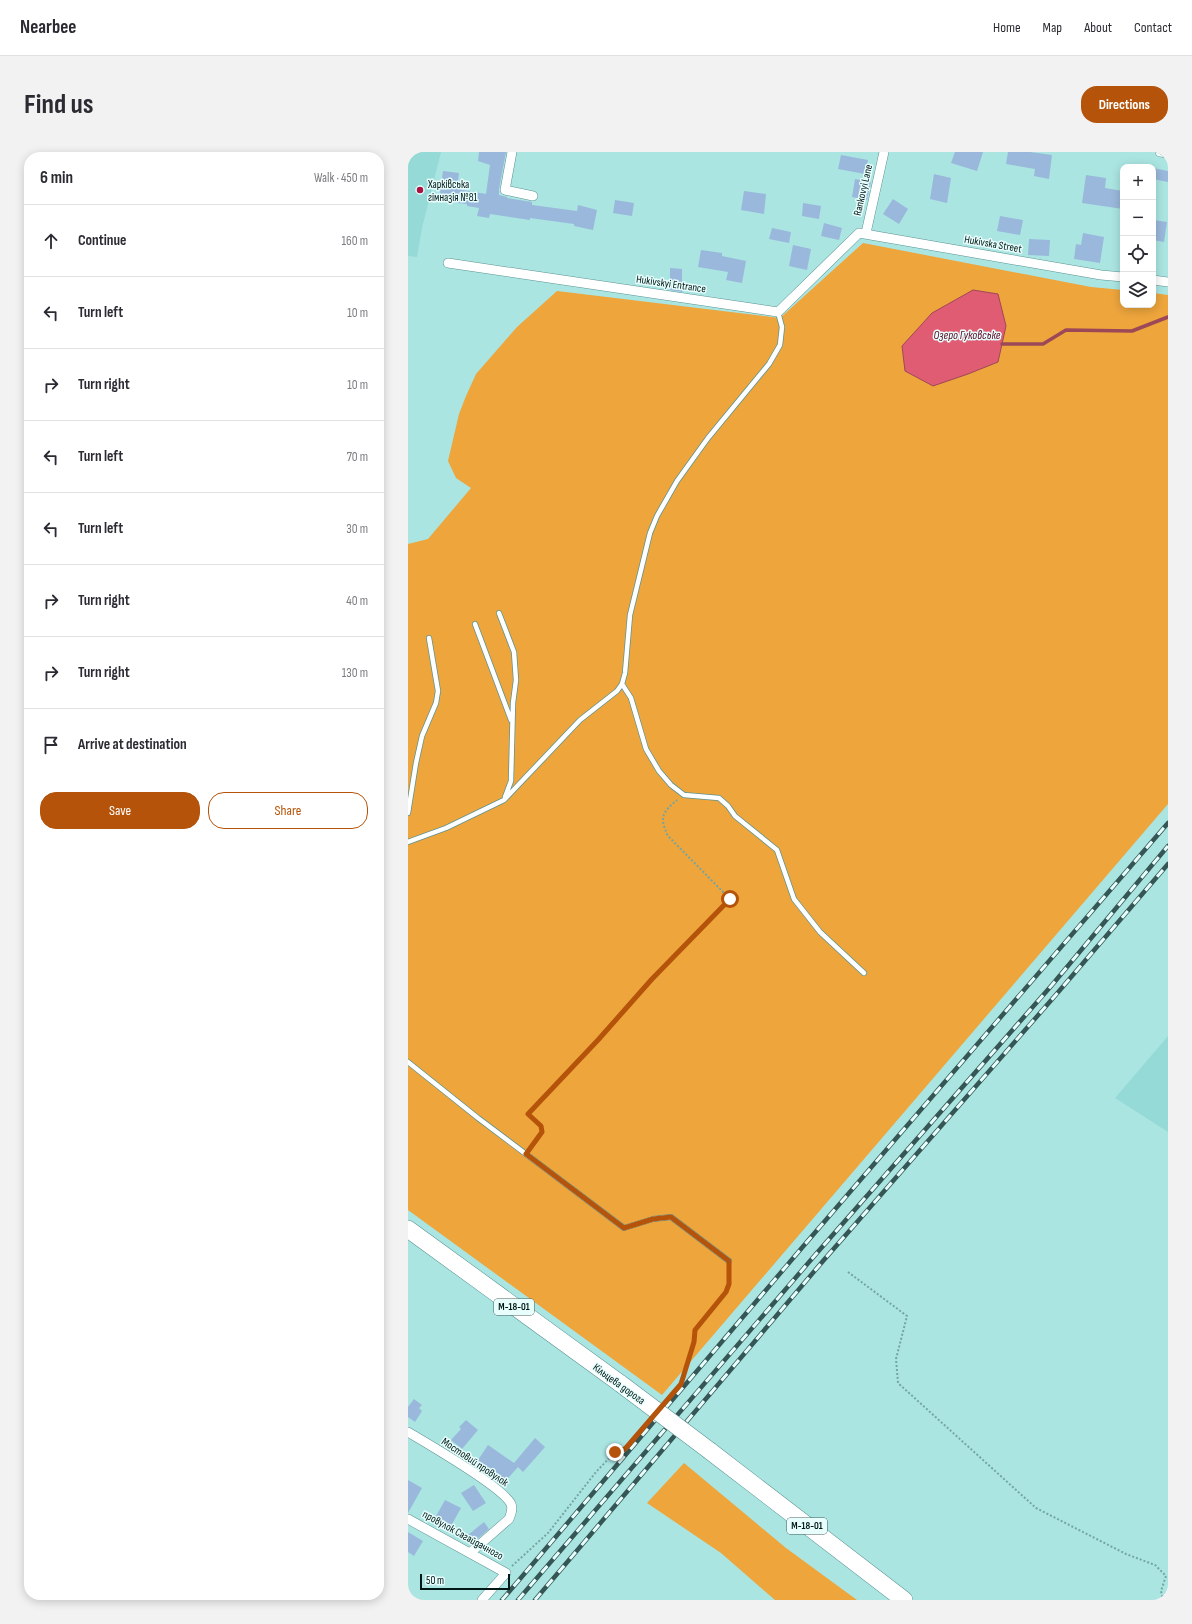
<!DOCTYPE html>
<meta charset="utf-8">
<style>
body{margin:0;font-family:"Sofia Sans Condensed",sans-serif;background:#f2f2f3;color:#2b2b33}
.controls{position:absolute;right:12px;top:12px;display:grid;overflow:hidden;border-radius:8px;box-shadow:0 2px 10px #0003}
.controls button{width:36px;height:36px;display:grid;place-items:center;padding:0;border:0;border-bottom:1px solid #e1e1e2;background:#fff;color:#2b2b33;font:20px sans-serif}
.scale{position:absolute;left:12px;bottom:10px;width:90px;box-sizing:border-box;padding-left:4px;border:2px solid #021817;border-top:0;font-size:11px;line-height:14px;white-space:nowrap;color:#021817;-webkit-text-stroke:3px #e7fefd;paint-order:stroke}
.stop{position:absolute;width:12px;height:12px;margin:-9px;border:3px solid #b45309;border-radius:50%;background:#fff}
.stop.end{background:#b45309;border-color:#fff;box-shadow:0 1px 4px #0008}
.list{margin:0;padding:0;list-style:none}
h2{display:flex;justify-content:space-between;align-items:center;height:52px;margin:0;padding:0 16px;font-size:17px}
h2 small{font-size:13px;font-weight:400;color:#7c7c81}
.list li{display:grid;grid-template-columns:26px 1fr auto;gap:12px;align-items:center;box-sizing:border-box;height:72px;padding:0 16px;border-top:1px solid #e1e1e2}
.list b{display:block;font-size:15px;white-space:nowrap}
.list em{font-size:13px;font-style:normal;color:#7c7c81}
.actions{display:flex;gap:8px;padding:12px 16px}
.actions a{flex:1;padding:9px 0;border:1px solid #b45309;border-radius:16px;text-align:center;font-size:14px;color:#b45309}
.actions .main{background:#b45309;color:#fff}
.icon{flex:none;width:22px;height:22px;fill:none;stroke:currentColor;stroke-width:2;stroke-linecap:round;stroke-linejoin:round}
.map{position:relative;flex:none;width:760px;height:1448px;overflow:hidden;border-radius:16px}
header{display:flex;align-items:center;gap:24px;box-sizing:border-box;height:56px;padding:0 20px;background:#fff;border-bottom:1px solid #e1e1e2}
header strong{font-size:19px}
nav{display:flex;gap:22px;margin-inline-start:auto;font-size:14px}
.intro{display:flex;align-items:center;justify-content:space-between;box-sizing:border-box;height:96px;padding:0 24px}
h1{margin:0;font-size:28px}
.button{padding:10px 18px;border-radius:16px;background:#b45309;color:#fff;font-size:14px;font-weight:700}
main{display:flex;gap:24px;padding:0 24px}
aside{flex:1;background:#fff;border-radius:16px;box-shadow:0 2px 10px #0003}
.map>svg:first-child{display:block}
.built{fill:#95dad7}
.green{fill:#eda53c}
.water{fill:#e05c72;stroke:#9d4857}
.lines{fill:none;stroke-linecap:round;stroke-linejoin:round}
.stream{stroke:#9d4857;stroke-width:3.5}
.building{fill:#9ab8db}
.lane-casing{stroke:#5b9492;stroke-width:6}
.street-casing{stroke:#5b9492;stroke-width:10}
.highway-casing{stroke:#5b9492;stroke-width:18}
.path{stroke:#75a5a2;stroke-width:2;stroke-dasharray:2 2;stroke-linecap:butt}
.lane{stroke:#fff;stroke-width:4.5}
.street{stroke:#fff;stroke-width:9}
.highway{stroke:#fff;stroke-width:17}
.rail-casing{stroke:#355654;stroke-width:4.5}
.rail{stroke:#e7fefd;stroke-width:3;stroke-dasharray:9;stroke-linecap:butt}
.highway-bridge-casing{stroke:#5b9492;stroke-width:18;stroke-linecap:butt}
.highway-bridge{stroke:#fff;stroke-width:17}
.route{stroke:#b45309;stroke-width:5}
.poi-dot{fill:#a9133f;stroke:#e7fefd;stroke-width:1.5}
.labels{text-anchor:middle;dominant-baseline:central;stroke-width:3;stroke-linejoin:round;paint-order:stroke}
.shield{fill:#e7fefd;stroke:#475d5c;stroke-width:1}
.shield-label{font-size:10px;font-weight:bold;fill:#021817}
.poi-label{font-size:11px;fill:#021817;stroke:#e7fefd;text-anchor:start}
.street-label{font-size:11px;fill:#021817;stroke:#e7fefd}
.water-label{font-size:12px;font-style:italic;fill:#5b041e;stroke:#e7fefd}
</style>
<header>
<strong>Nearbee</strong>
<nav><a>Home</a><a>Map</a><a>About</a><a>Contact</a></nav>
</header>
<div class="intro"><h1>Find us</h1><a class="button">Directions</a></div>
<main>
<aside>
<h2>6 min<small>Walk · 450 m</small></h2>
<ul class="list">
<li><svg class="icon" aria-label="ahead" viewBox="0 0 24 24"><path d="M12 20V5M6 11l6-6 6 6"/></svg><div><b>Continue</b></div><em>160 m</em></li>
<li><svg class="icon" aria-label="left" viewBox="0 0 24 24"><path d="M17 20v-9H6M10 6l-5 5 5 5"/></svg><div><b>Turn left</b></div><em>10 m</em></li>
<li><svg class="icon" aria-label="right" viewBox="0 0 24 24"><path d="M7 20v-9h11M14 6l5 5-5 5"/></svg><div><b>Turn right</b></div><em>10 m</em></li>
<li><svg class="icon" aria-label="left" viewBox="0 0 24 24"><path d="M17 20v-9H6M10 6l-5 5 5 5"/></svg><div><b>Turn left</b></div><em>70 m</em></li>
<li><svg class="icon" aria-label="left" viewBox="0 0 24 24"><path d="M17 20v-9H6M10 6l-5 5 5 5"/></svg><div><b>Turn left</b></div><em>30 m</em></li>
<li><svg class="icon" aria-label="right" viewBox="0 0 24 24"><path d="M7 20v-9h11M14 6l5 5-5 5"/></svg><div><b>Turn right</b></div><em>40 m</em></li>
<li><svg class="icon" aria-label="right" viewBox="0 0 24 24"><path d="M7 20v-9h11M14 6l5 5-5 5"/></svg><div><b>Turn right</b></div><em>130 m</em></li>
<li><svg class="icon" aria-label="arrive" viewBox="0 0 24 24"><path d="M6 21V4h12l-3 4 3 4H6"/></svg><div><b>Arrive at destination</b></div></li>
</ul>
<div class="actions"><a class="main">Save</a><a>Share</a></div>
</aside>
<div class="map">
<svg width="760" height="1448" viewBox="0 0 760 1448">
<rect width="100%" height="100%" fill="#aae5e2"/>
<path class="built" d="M 0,0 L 33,0 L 14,76 L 9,105 L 0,104 Z
M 760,884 L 760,980 L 707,946 Z"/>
<path class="green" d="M 455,91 L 683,135 L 715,138 L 715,153 L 745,153 L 745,141 L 760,143 L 760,652 L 254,1243 L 0,1058 L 0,392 L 20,387 L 63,336 L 48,326 L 40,309 L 51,262 L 58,244 L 68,222 L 109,175 L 149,139 L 372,166 Z
M 276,1311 L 378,1396 L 449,1448 L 367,1448 L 313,1401 L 239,1351 Z"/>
<path class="water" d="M 565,138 L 590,142 L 598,174 L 590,210 L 560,222 L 525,234 L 497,219 L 494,194 L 524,161 Z"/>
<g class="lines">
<path class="stream" d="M 594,192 L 635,192 L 658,178 L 724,179 L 760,165"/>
</g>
<path class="building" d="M 71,0 L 98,0 L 91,37 L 91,43 L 99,45 L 99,46 L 124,50 L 124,53 L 169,59 L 170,53 L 189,58 L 185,78 L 166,74 L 166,72 L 122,66 L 122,68 L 82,62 L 81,66 L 69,64 L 71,56 L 59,54 L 59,52 L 31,49 L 35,19 L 51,21 L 49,37 L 78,42 L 82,13 L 70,9 Z
M 547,0 L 575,0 L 569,19 L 543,11 Z
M 600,0 L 622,0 L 644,3 L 641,27 L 626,24 L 627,17 L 598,12 Z
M 433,3 L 460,8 L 457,22 L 430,17 Z
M 745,16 L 760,19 L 760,30 L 745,27 Z
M 526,22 L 543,26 L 539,51 L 522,47 Z
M 678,23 L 698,26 L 697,36 L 715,39 L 715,57 L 674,51 Z
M 447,27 L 463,30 L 459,48 L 444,45 Z
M 336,39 L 358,42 L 356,62 L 333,58 Z
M 485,47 L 500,57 L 491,72 L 475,62 Z
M 207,48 L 226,51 L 224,64 L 205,61 Z
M 395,51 L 413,54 L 411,67 L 394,64 Z
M 592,64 L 615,68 L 612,83 L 589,79 Z
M 745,68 L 759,70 L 756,90 L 745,88 Z
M 416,71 L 434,76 L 431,88 L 413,84 Z
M 364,76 L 383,80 L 381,91 L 361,87 Z
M 675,81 L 696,85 L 692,111 L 666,107 L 668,92 L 673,93 Z
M 621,87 L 642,88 L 641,104 L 620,103 Z
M 385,93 L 403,97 L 399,118 L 381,114 Z
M 293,98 L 314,101 L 314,104 L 338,109 L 334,131 L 318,128 L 320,120 L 290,115 Z
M 262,116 L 274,117 L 274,140 L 262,138 Z
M 6,1247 L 14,1253 L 11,1256 L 14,1259 L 7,1270 L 0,1265 L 0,1255 Z
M 58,1268 L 70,1278 L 54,1297 L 43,1288 L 53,1277 L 51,1275 Z
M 127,1286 L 137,1295 L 115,1320 L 110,1315 L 94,1333 L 68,1311 L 80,1293 L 106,1311 Z
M 0,1328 L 14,1336 L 0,1361 Z
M 66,1333 L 78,1351 L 65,1359 L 53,1341 Z
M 37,1348 L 53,1356 L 43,1374 L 27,1366 Z
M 76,1370 L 81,1377 L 66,1390 L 60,1383 Z
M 0,1380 L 15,1389 L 6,1404 L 0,1400 Z"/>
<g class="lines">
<g class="lane-casing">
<path id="lane" d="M 91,461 L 106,500 L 108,528 L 105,551 L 103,629 L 97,645
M 67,472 L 103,568
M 214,532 L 223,546 L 238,597 L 251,619 L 263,633 L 276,643 L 311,646 L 320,654 L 327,664 L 369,698 L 386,747 L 412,780 L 456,821
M 0,661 L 8,611 L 14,584 L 28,551 L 30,539 L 21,486
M 0,690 L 38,676 L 96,648 L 172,568 L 209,539 L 214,532 L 217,521 L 222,463 L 242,381 L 249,364 L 269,329 L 300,286 L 361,212 L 372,193 L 374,175 L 370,160
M 0,910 L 70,966 L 216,1076 L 245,1067 L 263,1065 L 321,1109"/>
</g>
<g class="street-casing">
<path id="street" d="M 104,0 L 97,38 L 125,44
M 752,0 L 760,1
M 458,81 L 476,0
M 40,111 L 370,160 L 451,81 L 693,123 L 715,125
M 745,128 L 760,130
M 0,1280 C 20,1292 95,1335 103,1352 C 105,1357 103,1362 101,1367 L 62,1401
M 0,1367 L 98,1421 L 74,1448"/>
</g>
<g class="highway-casing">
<path id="highway" d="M 0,1077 L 213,1232
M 302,1299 L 496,1448"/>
</g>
<path class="path" d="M 122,996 L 134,980 L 133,974 L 120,962 L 190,888 L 244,827 L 322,747 L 260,684 C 251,665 254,661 269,648
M 440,1120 L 499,1164 L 488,1207 L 490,1231 L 628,1356 L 718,1402 L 747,1413 L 758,1424 L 753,1439 L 755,1448
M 259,1249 L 273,1232 L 286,1190 L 287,1178 L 317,1140 L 321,1132 L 321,1116
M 104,1414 L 140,1381 L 188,1320 L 207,1300 L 217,1297 L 240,1271"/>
<use href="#lane" class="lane"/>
<use href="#street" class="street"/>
<use href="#highway" class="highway"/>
<g class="rail-casing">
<path id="rail" d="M 94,1448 L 398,1091 L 760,671
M 110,1448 L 408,1102 L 644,833 L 760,694
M 127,1448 L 415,1109 L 646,845 L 760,712"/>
</g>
<use href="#rail" class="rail"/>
<g class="highway-bridge-casing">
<path id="highway-bridge" d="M 213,1232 L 302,1299"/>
</g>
<use href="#highway-bridge" class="highway-bridge"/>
</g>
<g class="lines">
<path class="route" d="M 207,1300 L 217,1297 L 273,1232 L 286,1190 L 287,1178 L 318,1140 L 321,1132 L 321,1109 L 263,1065 L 245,1067 L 216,1076 L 118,1002 L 134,980 L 133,974 L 120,962 L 190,888 L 244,827 L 322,747"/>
</g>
<circle class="poi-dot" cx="12" cy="38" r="4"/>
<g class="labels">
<g class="shield">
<rect x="86" y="1147" width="40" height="16" rx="3"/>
<rect x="379" y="1366" width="40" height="16" rx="3"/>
</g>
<g class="shield-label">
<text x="106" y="1155">М-18-01</text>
<text x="399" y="1374">М-18-01</text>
</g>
<g class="poi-label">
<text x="20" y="32">Харківська<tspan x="20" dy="13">гімназія №81</tspan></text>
</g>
<g class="street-label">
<text transform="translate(455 38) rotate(-77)">Rankovyi Lane</text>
<text transform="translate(585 92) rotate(10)">Hukivska Street</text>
<text transform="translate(263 132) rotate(8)">Hukivskyi Entrance</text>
<text transform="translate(211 1232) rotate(36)">Кільцева дорога</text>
<text transform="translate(67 1310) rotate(34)">Мостовий провулок</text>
<text transform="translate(55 1383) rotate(29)">провулок Сагайдачного</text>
</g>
<g class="water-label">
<text x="559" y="183">Озеро Гуковське</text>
</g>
</g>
</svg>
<div class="controls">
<button>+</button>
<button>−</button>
<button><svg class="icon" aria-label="locate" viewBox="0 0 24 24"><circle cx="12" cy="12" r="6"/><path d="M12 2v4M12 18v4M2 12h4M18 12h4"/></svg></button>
<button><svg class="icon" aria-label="layers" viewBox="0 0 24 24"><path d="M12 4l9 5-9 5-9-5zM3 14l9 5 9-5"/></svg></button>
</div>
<div class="scale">50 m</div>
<div class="stop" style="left:322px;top:747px"></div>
<div class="stop end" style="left:207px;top:1300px"></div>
</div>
</main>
